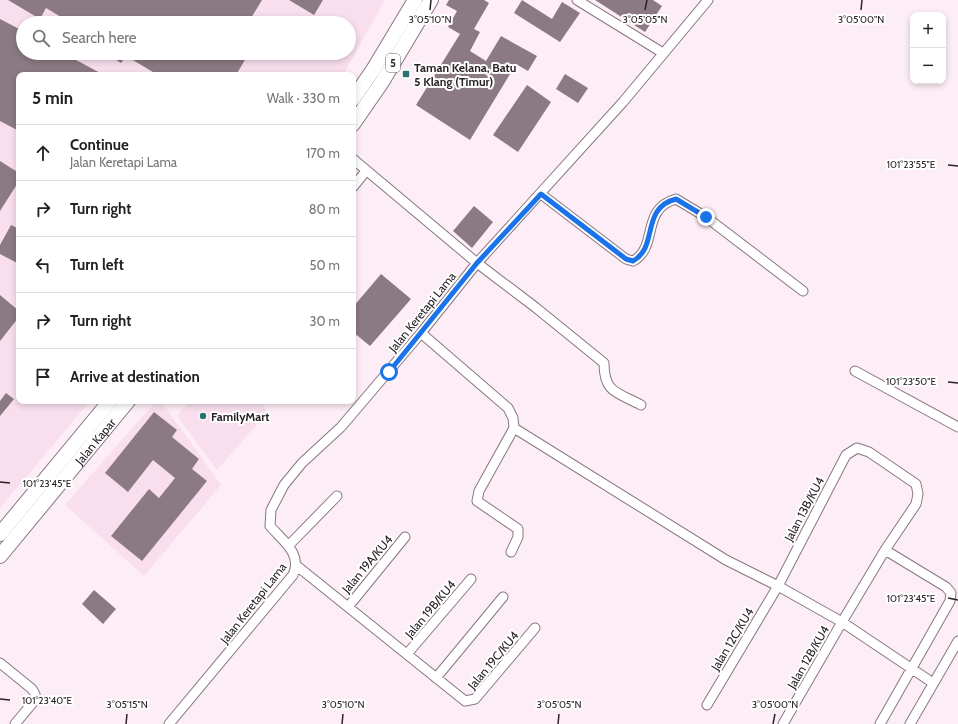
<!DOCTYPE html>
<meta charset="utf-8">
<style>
body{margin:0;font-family:Cabin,sans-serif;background:#f2f2f2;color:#222}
.controls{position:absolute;right:12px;top:12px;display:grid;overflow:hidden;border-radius:8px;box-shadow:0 2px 6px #0003}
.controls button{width:36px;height:36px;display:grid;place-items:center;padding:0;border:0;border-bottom:1px solid #e0e0e0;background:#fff;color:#222;font:20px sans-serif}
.stop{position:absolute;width:12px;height:12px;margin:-9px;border:3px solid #1a73e8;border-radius:50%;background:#fff}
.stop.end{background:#1a73e8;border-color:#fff;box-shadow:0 1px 4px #0008}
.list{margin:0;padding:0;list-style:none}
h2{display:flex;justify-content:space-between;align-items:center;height:52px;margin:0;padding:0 16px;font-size:17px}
h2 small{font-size:13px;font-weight:400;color:#767676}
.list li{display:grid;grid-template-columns:26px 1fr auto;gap:12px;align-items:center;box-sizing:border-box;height:56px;padding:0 16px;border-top:1px solid #e0e0e0}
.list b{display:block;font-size:15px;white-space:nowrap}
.list p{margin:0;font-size:13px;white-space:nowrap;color:#767676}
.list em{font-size:13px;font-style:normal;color:#767676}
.icon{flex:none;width:22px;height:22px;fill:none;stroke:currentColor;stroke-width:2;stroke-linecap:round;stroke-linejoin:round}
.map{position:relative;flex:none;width:958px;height:724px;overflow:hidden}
.search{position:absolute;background:#fff;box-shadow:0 2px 6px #0003;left:16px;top:16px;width:340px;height:44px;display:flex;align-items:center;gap:10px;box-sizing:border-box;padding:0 14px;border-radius:22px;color:#767676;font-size:15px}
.panel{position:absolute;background:#fff;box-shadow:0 2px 6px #0003;left:16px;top:72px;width:340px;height:332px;border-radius:8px}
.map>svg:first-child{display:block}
.built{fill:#f9dfed;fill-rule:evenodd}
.building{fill:#8b7a83}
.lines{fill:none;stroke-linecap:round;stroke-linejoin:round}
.minor-casing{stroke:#877780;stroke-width:11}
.highway-casing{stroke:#877780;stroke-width:16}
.minor{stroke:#fff;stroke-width:9}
.highway{stroke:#fff;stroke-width:14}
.route{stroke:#1a73e8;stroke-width:5}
.ticks{fill:none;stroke:#292226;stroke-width:1.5}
.poi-dot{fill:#287271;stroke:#fff;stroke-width:1.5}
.labels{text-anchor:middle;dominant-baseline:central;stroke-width:4;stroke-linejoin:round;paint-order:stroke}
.shield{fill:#fff;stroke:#696467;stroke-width:1}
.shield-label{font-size:11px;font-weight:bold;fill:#292226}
.poi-label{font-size:12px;font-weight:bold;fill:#292226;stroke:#fff;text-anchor:start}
.street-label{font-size:12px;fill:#292226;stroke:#fff}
.ticks-label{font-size:10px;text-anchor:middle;fill:#292226;stroke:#fff;stroke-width:4;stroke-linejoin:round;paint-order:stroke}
</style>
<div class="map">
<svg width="958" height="724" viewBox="0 0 958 724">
<rect width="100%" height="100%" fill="#fdedf6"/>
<path class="built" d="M 0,0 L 385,0 L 343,75 L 19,75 L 19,401 L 90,401 L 0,508 ZM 23,23 L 349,23 L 349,53 L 23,53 Z
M 156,401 L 161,401 L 221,485 L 144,576 L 65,505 Z
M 190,401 L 264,401 L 266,414 L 217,470 L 177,416 Z"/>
<path class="building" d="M 8,0 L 262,0 L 248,23 L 71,23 L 46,8 L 40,19 Z
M 289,0 L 323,0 L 314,15 Z
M 449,0 L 484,0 L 489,3 L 474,29 L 480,32 L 470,51 L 486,61 L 501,36 L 537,56 L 528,71 L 516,64 L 470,140 L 416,105 L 460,34 L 448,27 L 457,11 L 446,5 Z
M 522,0 L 552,19 L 562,2 L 580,13 L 560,42 L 514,13 Z
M 595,0 L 653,0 L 662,6 L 645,32 Z
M 0,19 L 23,31 L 23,53 L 63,53 L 104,75 L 19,75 L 19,131 L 0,121 Z
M 105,53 L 249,53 L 236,75 L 158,75 L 126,56 L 121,63 Z
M 565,74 L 588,88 L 578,103 L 556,89 Z
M 527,85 L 551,102 L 518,152 L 493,135 Z
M 0,161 L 19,173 L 19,181 L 0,211 Z
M 474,206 L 493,222 L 472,248 L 453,231 Z
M 11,225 L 19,229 L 19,264 L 0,254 L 0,245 Z
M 381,274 L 411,299 L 370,346 L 353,332 L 353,307 Z
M 0,295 L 19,311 L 19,317 L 0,341 Z
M 6,393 L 14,399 L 0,416 L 0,401 Z
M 154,412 L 177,430 L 172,437 L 199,459 L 192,469 L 207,481 L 142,561 L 111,536 L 149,489 L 159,498 L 175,478 L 153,460 L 128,492 L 105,473 Z
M 94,590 L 116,609 L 103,624 L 82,604 Z"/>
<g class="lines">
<g class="minor-casing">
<path id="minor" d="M 577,0 L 663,53
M 353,159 L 477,263 L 535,307 L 604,363 C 604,393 617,392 641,405
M 353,187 L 366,171
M 541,194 L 626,259 L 633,261 C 659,247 640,209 676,199 L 706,217 L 803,291
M 421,333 L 508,408 L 513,418 L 514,428 L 726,560 L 778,586 L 842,622 L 933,683
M 855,371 L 958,427
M 289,545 L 337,496
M 511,552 L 518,537 L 518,529 L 477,501 L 479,491 L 514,428
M 297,566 L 465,701 L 475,699 L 535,628
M 348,607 L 405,537
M 407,654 L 471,579
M 0,663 L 32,689 L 35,694 L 35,700 L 15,724
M 436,678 L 503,597
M 707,705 L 778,586 L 846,455 L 857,448 L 869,452 L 916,484 L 918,494 L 916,504 L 885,550 L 842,622 L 783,724
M 169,724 L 293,575 C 303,554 282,540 270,526 L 271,510 L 284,485 L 302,463 L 341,427 L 421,333 L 477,263 L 623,102 L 708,0
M 880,724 L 950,601 L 951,593 L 946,587 L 885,550
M 910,724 L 958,641"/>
</g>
<g class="highway-casing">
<g id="highway">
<path d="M 353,99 L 373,70 L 415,0"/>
<path d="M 353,124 L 382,82 L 431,0"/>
<path d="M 0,534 L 110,401"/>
<path id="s1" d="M 0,556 L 128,401"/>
</g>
</g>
<use href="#minor" class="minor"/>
<use href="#highway" class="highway"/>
</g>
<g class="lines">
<path class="route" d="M 389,372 L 477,263 L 541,194 L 626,259 L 633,261 C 659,247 640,208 676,199 L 706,217"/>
</g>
<path class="ticks" d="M 430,10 L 431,0M 645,10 L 647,0M 861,10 L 862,0M 948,165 L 958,166M 948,382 L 958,383M 0,482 L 10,483M 948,598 L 958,600M 0,699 L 10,700M 126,724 L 127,714M 342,724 L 343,714M 558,724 L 559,714M 773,724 L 775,714"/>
<g class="poi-dot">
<rect x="402" y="70" width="8" height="8" rx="2"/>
<circle cx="203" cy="416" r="4"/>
</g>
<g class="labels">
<rect class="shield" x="386" y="54" width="14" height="18" rx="3"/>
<g class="shield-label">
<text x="393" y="63">5</text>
</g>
<g class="poi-label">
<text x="414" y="67">Taman Kelana, Batu<tspan x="414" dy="14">5 Klang (Timur)</tspan></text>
<text x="211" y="416">FamilyMart</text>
</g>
<g class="street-label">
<text transform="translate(422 312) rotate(-51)">Jalan Keretapi Lama</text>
<text stroke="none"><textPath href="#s1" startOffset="149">Jalan Kapar</textPath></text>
<text transform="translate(804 509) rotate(-62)">Jalan 13B/KU4</text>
<text transform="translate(367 564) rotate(-50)">Jalan 19A/KU4</text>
<text transform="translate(253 603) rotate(-52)">Jalan Keretapi Lama</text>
<text transform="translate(430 609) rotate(-50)">Jalan 19B/KU4</text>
<text transform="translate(732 639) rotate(-59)">Jalan 12C/KU4</text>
<text transform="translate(808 657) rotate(-60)">Jalan 12B/KU4</text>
<text transform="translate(493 660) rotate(-50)">Jalan 19C/KU4</text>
</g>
</g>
<g class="ticks-label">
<text x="430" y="23">3°05'10"N</text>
<text x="645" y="23">3°05'05"N</text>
<text x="861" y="23">3°05'00"N</text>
<text x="911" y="168">101°23'55"E</text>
<text x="911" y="385">101°23'50"E</text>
<text x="47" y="487">101°23'45"E</text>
<text x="911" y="602">101°23'45"E</text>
<text x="47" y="704">101°23'40"E</text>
<text x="127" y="708">3°05'15"N</text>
<text x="343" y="708">3°05'10"N</text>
<text x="559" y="708">3°05'05"N</text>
<text x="775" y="708">3°05'00"N</text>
</g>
</svg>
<div class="controls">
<button>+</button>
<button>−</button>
</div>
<div class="stop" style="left:389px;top:372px"></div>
<div class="stop end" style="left:706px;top:217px"></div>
<div class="search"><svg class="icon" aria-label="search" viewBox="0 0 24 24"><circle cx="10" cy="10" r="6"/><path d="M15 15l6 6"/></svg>Search here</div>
<section class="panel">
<h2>5 min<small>Walk · 330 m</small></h2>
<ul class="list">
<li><svg class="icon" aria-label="ahead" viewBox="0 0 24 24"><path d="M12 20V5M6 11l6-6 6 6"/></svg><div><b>Continue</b><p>Jalan Keretapi Lama</p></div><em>170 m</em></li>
<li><svg class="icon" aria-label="right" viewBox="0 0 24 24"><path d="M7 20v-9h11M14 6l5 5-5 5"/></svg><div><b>Turn right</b></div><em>80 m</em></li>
<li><svg class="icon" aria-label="left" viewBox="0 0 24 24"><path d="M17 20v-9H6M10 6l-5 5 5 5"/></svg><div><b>Turn left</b></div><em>50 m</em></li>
<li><svg class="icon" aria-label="right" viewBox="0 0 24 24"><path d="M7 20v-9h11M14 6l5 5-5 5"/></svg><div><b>Turn right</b></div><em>30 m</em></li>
<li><svg class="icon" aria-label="arrive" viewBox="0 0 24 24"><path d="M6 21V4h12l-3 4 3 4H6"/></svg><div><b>Arrive at destination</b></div></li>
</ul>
</section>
</div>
